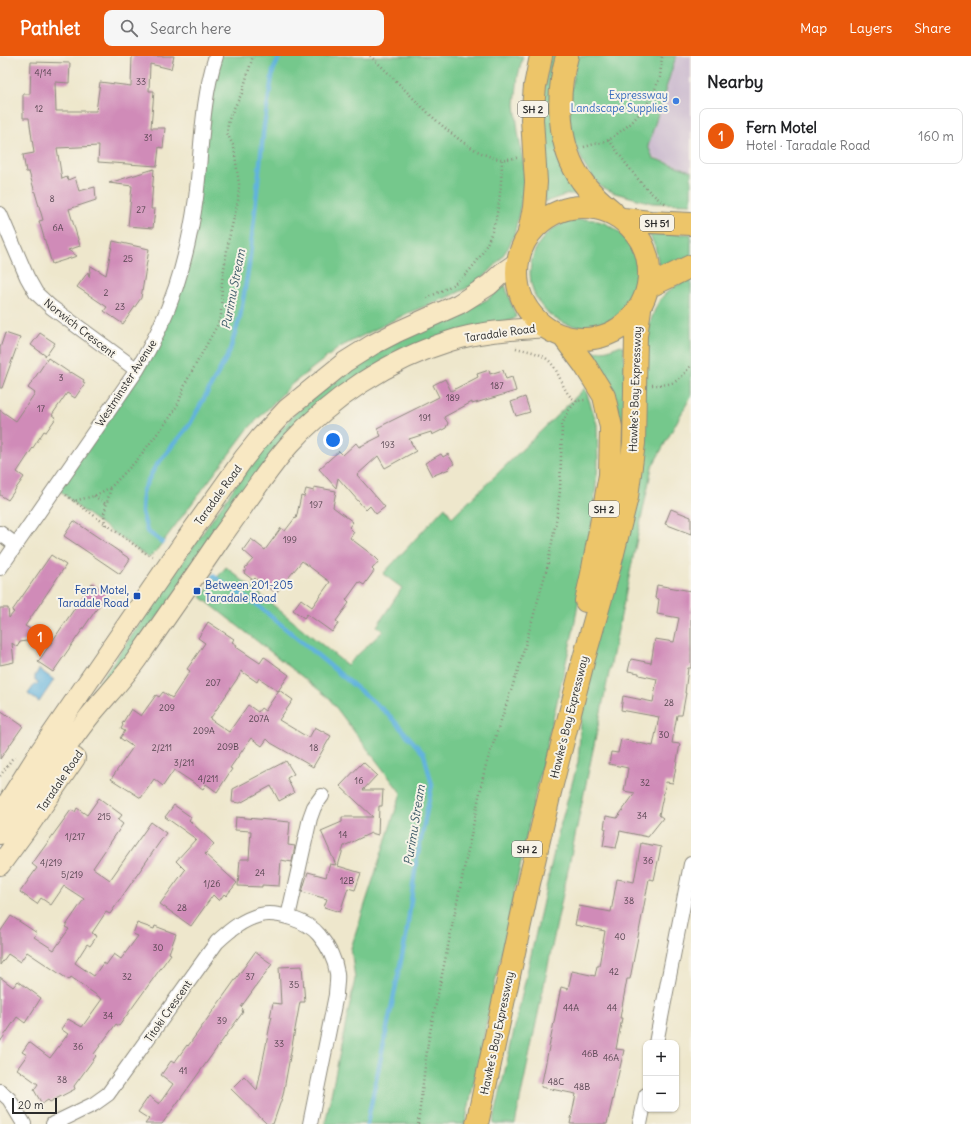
<!DOCTYPE html>
<meta charset="utf-8">
<style>
body{margin:0;font-family:Delius,sans-serif;background:#f6f6f6;color:#202124}
.controls{position:absolute;right:12px;bottom:12px;display:grid;overflow:hidden;border-radius:8px;box-shadow:0 1px 3px #0004}
.controls button{width:36px;height:36px;display:grid;place-items:center;padding:0;border:0;border-bottom:1px solid #e0e0e0;background:#fff;color:#202124;font:20px sans-serif}
.scale{position:absolute;left:12px;bottom:10px;width:45px;box-sizing:border-box;padding-left:4px;border:2px solid #2b2b2b;border-top:0;font-size:11px;line-height:14px;white-space:nowrap;color:#2b2b2b;-webkit-text-stroke:3px #f7f3e8;paint-order:stroke}
.you{position:absolute;left:333px;top:384px;width:14px;height:14px;margin:-10px;border:3px solid #fff;border-radius:50%;background:#1a73e8;box-shadow:0 0 0 6px #1a73e833}
.badge{display:grid;place-items:center;width:26px;height:26px;border-radius:50%;background:#ea580c;color:#fff;font-size:13px;font-weight:700}
.pin{position:absolute;translate:-50% -33px;filter:drop-shadow(0 1px 2px #0008)}
.pin::after{content:'';position:absolute;top:21px;width:14px;height:12px;background:inherit;clip-path:polygon(0 0,100% 0,50% 100%)}
.list{margin:0;padding:0;list-style:none}
h2{display:flex;justify-content:space-between;align-items:center;height:52px;margin:0;padding:0 16px;font-size:17px}
h2 small{font-size:13px;font-weight:400;color:#757577}
.list li{display:grid;grid-template-columns:26px 1fr auto;gap:12px;align-items:center;box-sizing:border-box;height:56px;margin:0 8px 8px;padding:0 8px;border:1px solid #e0e0e0;border-radius:8px}
.list b{display:block;font-size:15px;white-space:nowrap}
.list p{margin:0;font-size:13px;white-space:nowrap;color:#757577}
.list em{font-size:13px;font-style:normal;color:#757577}
.icon{flex:none;width:22px;height:22px;fill:none;stroke:currentColor;stroke-width:2;stroke-linecap:round;stroke-linejoin:round}
.map{position:relative;flex:none;width:691px;height:1068px;overflow:hidden}
header{display:flex;align-items:center;gap:24px;box-sizing:border-box;height:56px;padding:0 20px;background:#ea580c;color:#fff}
header strong{font-size:19px}
nav{display:flex;gap:22px;margin-inline-start:auto;font-size:14px}
.search{width:280px;height:36px;background:#f6f6f6;display:flex;align-items:center;gap:10px;box-sizing:border-box;padding:0 14px;border-radius:8px;color:#757577;font-size:15px}
main{display:flex}
aside{flex:1;background:#fff}
.map>svg:first-child{display:block}
.industrial{fill:#cebed0}
.green{fill:#75c88c;stroke:#507a5c}
.water{fill:#62b3dd;stroke:#466f84}
.lines{fill:none;stroke-linecap:round;stroke-linejoin:round}
.stream{stroke:#62b3dd;stroke-width:4.5}
.building{fill:#d08bb8}
.street-casing{stroke:#8c897c;stroke-width:16}
.secondary-casing{stroke:#8c897c;stroke-width:22}
.highway-casing{stroke:#8c897c;stroke-width:24}
.path{stroke:#8c897c;stroke-width:2.5;stroke-dasharray:1 3;stroke-linecap:butt}
.street{stroke:#fff;stroke-width:14}
.secondary{stroke:#f8e8c3;stroke-width:20}
.highway{stroke:#edc569;stroke-width:22}
.shop-dot{fill:#3f7fe0;stroke:#f7f3e8;stroke-width:1.5}
.transit-dot{fill:#1a4fb4;stroke:#f7f3e8;stroke-width:1.5}
.labels{text-anchor:middle;dominant-baseline:central;stroke-width:4;stroke-linejoin:round;paint-order:stroke}
.number-label{font-size:9px;fill:#54434e}
.shield{fill:#f7f3e8;stroke:#686764;stroke-width:1}
.shield-label{font-size:10px;font-weight:bold;fill:#2b2b2b}
.shop-label{font-size:11px;fill:#366cbe;stroke:#f7f3e8;text-anchor:end}
.street-label{font-size:11px;fill:#2b2b2b;stroke:#f7f3e8}
.transit-label{font-size:11px;fill:#164399;stroke:#f7f3e8;text-anchor:start}
.water-label{font-size:12px;font-style:italic;fill:#3e5b69;stroke:#f7f3e8}
</style>
<header>
<strong>Pathlet</strong>
<div class="search"><svg class="icon" aria-label="search" viewBox="0 0 24 24"><circle cx="10" cy="10" r="6"/><path d="M15 15l6 6"/></svg>Search here</div>
<nav><a>Map</a><a>Layers</a><a>Share</a></nav>
</header>
<main>
<div class="map">
<svg width="691" height="1068" viewBox="0 0 691 1068">
<rect width="100%" height="100%" fill="#f7f3e8"/>
<filter id="ink" filterUnits="userSpaceOnUse"><feTurbulence type="fractalNoise" baseFrequency=".025" numOctaves="2"/><feDisplacementMap in="SourceGraphic" scale="8" xChannelSelector="R" yChannelSelector="G"/><feConvolveMatrix kernelMatrix="1 2 1 2 8 2 1 2 1" color-interpolation-filters="sRGB"/></filter>
<filter id="wash" filterUnits="userSpaceOnUse"><feTurbulence type="fractalNoise" baseFrequency=".012" numOctaves="4" result="noise"/><feDisplacementMap in="SourceGraphic" scale="16" xChannelSelector="R" yChannelSelector="G"/><feGaussianBlur stdDeviation="0.9" result="paint"/><feColorMatrix in="noise" values="0 0 0 0 0 0 0 0 0 0 0 0 0 0 0 0 0 1.4 0 .05"/><feComposite in="paint" operator="in"/></filter>
<g filter="url(#wash)">
<rect width="100%" height="100%" fill="#eee7cc"/>
<path class="industrial" d="M 676,0 L 691,0 L 691,115 L 653,101 L 648,90 Z"/>
<path class="green" d="M 219,0 L 523,0 L 518,20 L 515,48 L 518,76 L 525,117 L 522,143 L 514,180 L 508,192 L 499,205 L 487,218 L 473,229 L 451,240 L 408,257 L 340,291 L 292,328 L 248,373 L 156,495 L 149,502 L 79,452 L 56,431 L 175,247 Z
M 550,0 L 559,0 L 559,101 L 568,123 L 582,139 L 568,138 L 545,146 L 541,53 Z
M 577,0 L 676,0 L 648,90 L 653,102 L 691,115 L 691,148 L 652,147 L 615,137 L 600,130 L 585,111 L 568,73 L 571,36 Z
M530 217a54 54 0 1 1 108 0a54 54 0 1 1-108 0Z
M 649,178 L 691,178 L 691,201 L 660,215 L 655,190 Z
M 691,222 L 691,340 L 652,411 L 515,1068 L 493,1068 L 559,774 L 578,706 L 582,652 L 650,267 C 659,239 665,235 691,222 Z
M 505,229 L 516,261 L 514,263 L 330,339 L 129,598 L 9,757 L 249,410 L 298,354 L 360,306 L 408,278 L 474,250 L 488,243 Z
M 621,289 L 624,291 L 625,338 L 623,413 L 587,297 L 608,294 Z
M 585,332 L 597,368 L 598,409 L 592,468 L 573,576 L 534,745 L 465,1068 L 325,1068 L 355,923 L 351,892 L 401,737 L 328,641 L 201,541 L 226,511 L 347,609 L 383,575 L 377,570 L 402,532 L 383,518 L 445,451 L 452,462 Z"/>
<path class="water" d="M 39,613 L 54,624 L 39,646 L 28,638 L 35,628 L 37,629 L 38,626 L 35,624 L 35,620 Z"/>
<g class="lines">
<path class="stream" d="M 162,486 L 147,475 L 142,456 L 143,434 L 155,411 L 190,368 L 229,297 L 240,261 L 249,209 L 264,70 L 273,15 L 280,0
M 213,520 L 261,552 L 388,658 L 424,698 L 432,729 L 416,807 L 406,881 L 367,1068"/>
</g>
<g id="blocks">
<path class="building" d="M 132,0 L 174,0 L 171,13 L 150,8 L 149,35 L 154,35 L 151,72 L 165,72 L 163,92 L 159,91 L 157,110 L 98,106 L 99,90 L 57,92 L 62,123 L 67,121 L 68,124 L 75,121 L 79,135 L 95,131 L 96,144 L 69,153 L 80,190 L 68,194 L 77,200 L 52,208 L 39,165 L 43,164 L 29,116 L 26,116 L 23,99 L 34,97 L 29,62 L 23,62 L 23,38 L 30,38 L 31,6 L 70,7 L 69,27 L 55,26 L 56,55 L 96,55 L 100,26 L 131,30 Z
M 154,113 L 151,153 L 155,153 L 153,172 L 128,170 L 132,130 L 109,127 Z
M 113,185 L 149,193 L 141,242 L 123,268 L 104,255 L 107,251 L 77,231 L 88,216 L 89,221 L 91,210 L 106,219 Z
M 5,277 L 20,282 L 2,332 L 0,332 L 0,292 Z
M 40,277 L 55,287 L 46,300 L 31,289 Z
M 48,302 L 70,317 L 71,316 L 84,324 L 83,326 L 85,327 L 75,342 L 67,337 L 52,359 L 56,362 L 46,376 L 44,375 L 17,416 L 24,421 L 8,444 L 0,439 L 0,354 L 16,365 L 35,337 L 28,332 Z
M 489,314 L 490,318 L 503,314 L 506,323 L 512,321 L 516,335 L 472,348 L 472,346 L 444,361 L 448,367 L 446,372 L 432,379 L 431,376 L 409,383 L 416,395 L 385,412 L 378,400 L 357,419 L 385,451 L 376,458 L 370,450 L 366,454 L 338,422 L 336,432 L 319,413 L 339,395 L 343,399 L 356,387 L 359,391 L 381,380 L 377,372 L 439,341 L 433,329 L 445,323 L 451,335 L 478,321 L 477,318 Z
M 525,341 L 530,356 L 516,360 L 511,346 Z
M 441,398 L 443,401 L 448,398 L 454,408 L 448,412 L 449,413 L 432,420 L 425,407 Z
M 314,431 L 336,435 L 333,451 L 353,466 L 349,471 L 354,476 L 350,482 L 375,501 L 379,505 L 372,513 L 374,515 L 364,529 L 359,526 L 346,544 L 349,547 L 336,565 L 339,567 L 332,576 L 307,558 L 304,562 L 293,554 L 301,543 L 312,551 L 330,526 L 302,505 L 276,537 L 268,531 L 267,533 L 255,522 L 253,524 L 244,517 L 246,513 L 245,512 L 253,503 L 243,494 L 251,483 L 265,494 L 281,472 L 285,475 L 295,462 L 296,463 L 301,440 L 304,441 L 306,433 L 314,435 Z
M 671,453 L 691,461 L 691,478 L 665,468 Z
M 74,465 L 130,503 L 120,518 L 64,480 Z
M 51,499 L 66,509 L 25,570 L 45,582 L 20,586 L 17,591 L 12,587 L 14,606 L 0,609 L 0,552 L 8,552 L 9,562 L 14,556 L 12,555 Z
M 92,527 L 107,538 L 53,616 L 38,606 Z
M 657,529 L 691,535 L 691,612 L 688,612 L 685,637 L 686,637 L 682,659 L 677,659 L 672,687 L 680,688 L 673,727 L 666,726 L 659,759 L 663,762 L 648,781 L 620,775 L 616,792 L 603,790 L 606,773 L 604,772 L 606,760 L 617,762 L 635,737 L 624,735 L 628,712 L 609,708 L 611,696 L 618,697 L 621,683 L 653,690 L 659,661 L 621,654 L 623,640 L 653,646 L 657,623 L 639,619 L 639,617 L 628,615 L 631,603 L 651,607 L 655,583 L 674,586 L 679,562 L 657,558 L 659,543 L 655,542 Z
M 208,566 L 234,583 L 232,586 L 237,589 L 236,591 L 260,607 L 264,601 L 266,602 L 289,619 L 278,635 L 259,622 L 257,626 L 241,615 L 239,620 L 210,663 L 229,676 L 248,649 L 258,656 L 261,652 L 265,655 L 279,634 L 293,644 L 279,664 L 309,682 L 315,671 L 331,680 L 313,711 L 271,687 L 267,683 L 262,690 L 251,682 L 230,712 L 232,713 L 217,736 L 206,728 L 203,733 L 174,714 L 163,730 L 154,723 L 141,742 L 111,723 L 133,691 L 120,682 L 125,675 L 121,673 L 123,669 L 122,668 L 131,653 L 141,660 L 156,639 L 159,641 L 163,636 L 172,642 L 190,615 L 187,613 L 205,587 L 198,582 Z
M 0,654 L 23,670 L 0,703 Z
M 286,705 L 294,718 L 287,722 L 294,737 L 279,745 L 271,730 L 240,747 L 232,746 L 233,733 Z
M 363,706 L 377,719 L 363,734 L 383,734 L 382,750 L 379,750 L 378,779 L 371,777 L 344,790 L 338,810 L 361,817 L 355,834 L 348,832 L 340,856 L 324,851 L 327,843 L 302,836 L 308,816 L 326,821 L 330,808 L 336,809 L 321,775 L 342,766 L 342,761 L 373,761 L 340,730 Z
M 99,742 L 122,759 L 118,764 L 123,768 L 93,812 L 110,824 L 151,766 L 166,777 L 110,858 L 106,856 L 92,877 L 97,880 L 90,890 L 87,888 L 75,907 L 94,920 L 103,907 L 106,909 L 114,898 L 121,903 L 138,880 L 133,878 L 137,867 L 154,873 L 155,870 L 176,878 L 169,897 L 171,898 L 119,970 L 116,968 L 94,998 L 96,1000 L 74,1030 L 75,1033 L 50,1046 L 48,1044 L 42,1048 L 34,1034 L 38,1028 L 17,1013 L 27,999 L 22,996 L 29,986 L 50,1002 L 68,978 L 61,973 L 68,963 L 82,971 L 102,943 L 71,921 L 69,924 L 27,896 L 20,906 L 8,898 L 0,909 L 0,876 L 11,860 L 37,877 L 34,881 L 54,894 L 69,873 L 65,871 L 84,843 L 64,830 L 51,849 L 41,842 L 37,848 L 20,836 L 37,812 L 32,808 L 71,754 L 75,756 L 77,752 L 87,759 Z
M 174,749 L 191,761 L 189,764 L 214,788 L 205,798 L 237,827 L 226,840 L 224,838 L 219,845 L 213,839 L 191,870 L 160,848 L 185,814 L 176,805 L 196,783 L 165,761 Z
M 236,761 L 290,766 L 288,789 L 295,790 L 292,806 L 281,804 L 279,830 L 262,829 L 262,831 L 238,830 L 240,803 L 249,803 L 251,775 L 235,774 Z
M 641,787 L 661,791 L 654,824 L 649,823 L 630,923 L 627,923 L 620,962 L 622,962 L 616,993 L 624,994 L 607,1068 L 570,1068 L 576,1038 L 541,1031 L 561,931 L 568,933 L 572,915 L 595,920 L 597,910 L 599,910 L 605,875 L 575,869 L 579,850 L 611,856 L 617,823 L 634,826 Z
M 255,896 L 272,908 L 241,951 L 243,953 L 242,955 L 243,956 L 162,1068 L 145,1068 L 149,1063 L 138,1056 L 149,1040 L 159,1048 L 173,1028 L 161,1019 L 171,1005 L 174,1007 L 187,989 L 188,990 Z
M 302,910 L 305,946 L 300,946 L 283,1039 L 273,1068 L 267,1068 L 231,1033 L 244,1020 L 257,1034 L 271,964 L 272,961 L 270,961 L 273,947 L 281,948 L 279,911 Z
M 0,921 L 13,931 L 18,925 L 41,942 L 25,967 L 17,961 L 0,986 Z"/>
</g>
</g>
<g filter="url(#ink)">
<use href="#blocks" fill-opacity="0" stroke="#8c897c" stroke-width="1"/>
<g class="lines">
<g class="street-casing">
<path id="street" d="M 0,158 L 27,221 L 36,237 L 51,251 L 137,314
M 0,477 L 16,489
M 0,512 L 137,314 C 171,258 187,206 196,142 C 202,94 201,46 216,0
M 288,861 L 310,762 L 314,751 L 322,740
M 656,987 L 691,808
M 0,1035 L 9,1043 L 24,1068
M 53,1068 L 94,1048 L 108,1038 L 217,886 C 230,874 242,864 260,859 C 277,855 308,865 319,879 C 328,890 335,904 337,917 C 338,924 336,932 336,939 L 310,1068
M 640,1068 L 646,1039"/>
</g>
<g class="secondary-casing">
<path id="secondary" d="M 0,759 L 39,697 L 180,492 L 244,402 L 260,382 L 287,353 L 345,306 L 372,289 L 397,276 L 459,248 L 489,229 L 502,217 L 518,206
M 0,778 L 9,771 C 36,735 61,697 88,662 C 105,641 124,622 139,600 C 167,560 195,520 222,480 C 244,450 264,418 288,390 C 331,342 388,304 450,285 C 481,275 513,274 545,271
M 0,809 L 30,768 L 75,702"/>
</g>
<g class="highway-casing">
<path id="highway" d="M 567,0 C 556,39 557,91 582,125 C 590,137 601,146 612,155
M517 217a66 66 0 1 1 132 0a66 66 0 1 1-132 0Z
M 623,163 L 650,166 L 691,168
M 529,176 L 534,152 L 536,126 L 532,63 L 535,30 L 541,0
M 648,231 L 691,210
M 563,280 L 584,308 L 604,340 L 611,371 L 610,419 L 592,518 L 586,545
M 477,1068 L 527,836 L 550,736 L 583,606 L 608,517 L 627,441 L 634,387 L 636,280 L 640,253"/>
</g>
<path class="path" d="M 370,0 C 404,29 458,98 501,103 C 506,104 512,102 517,102
M 609,84 C 624,104 644,137 667,148
M 584,91 L 609,84 L 630,68 L 641,56 L 652,41 L 660,21 L 662,0
M 427,242 C 441,235 458,228 468,216 C 497,185 501,144 502,104
M 516,292 C 527,295 539,296 548,304 C 561,315 562,339 577,345 L 585,344
M 652,329 C 674,329 678,327 691,309
M 66,439 L 74,445 L 94,440 L 111,431 L 137,404 L 171,360 L 179,346 L 185,328 L 218,268 L 221,259 L 222,225 L 229,182 L 238,145 L 239,128 L 234,91 L 227,77 L 228,68 L 230,60 L 242,37 L 253,0
M 94,440 L 106,448
M 74,445 L 147,498 L 153,500
M 105,469 L 104,458 L 111,431
M 0,720 L 12,703 L 15,701
M 418,1068 L 428,986 L 485,712 L 519,611 L 547,512 L 556,465 L 560,435 L 562,368 L 569,354 L 577,345"/>
<use href="#street" class="street"/>
<use href="#secondary" class="secondary"/>
<use href="#highway" class="highway"/>
</g>
</g>
<circle class="shop-dot" cx="676" cy="45" r="4"/>
<g class="transit-dot">
<rect x="193" y="531" width="8" height="8" rx="2"/>
<rect x="133" y="536" width="8" height="8" rx="2"/>
</g>
<g class="labels">
<g class="number-label">
<text x="43" y="16">4/14</text>
<text x="141" y="25">33</text>
<text x="39" y="52">12</text>
<text x="148" y="81">31</text>
<text x="52" y="142">8</text>
<text x="141" y="153">27</text>
<text x="58" y="171">6A</text>
<text x="128" y="202">25</text>
<text x="106" y="236">2</text>
<text x="120" y="250">23</text>
<text x="61" y="321">3</text>
<text x="497" y="329">187</text>
<text x="453" y="341">189</text>
<text x="41" y="352">17</text>
<text x="425" y="361">191</text>
<text x="388" y="388">193</text>
<text x="316" y="448">197</text>
<text x="290" y="483">199</text>
<text x="213" y="626">207</text>
<text x="669" y="646">28</text>
<text x="167" y="651">209</text>
<text x="259" y="662">207A</text>
<text x="204" y="674">209A</text>
<text x="664" y="678">30</text>
<text x="228" y="690">209B</text>
<text x="162" y="691">2/211</text>
<text x="314" y="691">18</text>
<text x="184" y="706">3/211</text>
<text x="208" y="722">4/211</text>
<text x="359" y="724">16</text>
<text x="645" y="726">32</text>
<text x="642" y="759">34</text>
<text x="104" y="760">215</text>
<text x="343" y="778">14</text>
<text x="75" y="780">1/217</text>
<text x="648" y="804">36</text>
<text x="51" y="806">4/219</text>
<text x="260" y="816">24</text>
<text x="72" y="818">5/219</text>
<text x="347" y="824">12B</text>
<text x="212" y="827">1/26</text>
<text x="629" y="844">38</text>
<text x="182" y="851">28</text>
<text x="620" y="880">40</text>
<text x="158" y="891">30</text>
<text x="614" y="915">42</text>
<text x="127" y="920">32</text>
<text x="250" y="920">37</text>
<text x="294" y="928">35</text>
<text x="571" y="951">44A</text>
<text x="612" y="951">44</text>
<text x="108" y="959">34</text>
<text x="222" y="964">39</text>
<text x="279" y="987">33</text>
<text x="78" y="990">36</text>
<text x="590" y="997">46B</text>
<text x="611" y="1001">46A</text>
<text x="183" y="1014">41</text>
<text x="62" y="1023">38</text>
<text x="556" y="1025">48C</text>
<text x="582" y="1030">48B</text>
</g>
<g class="shield">
<rect x="518" y="45" width="30" height="16" rx="3"/>
<rect x="640" y="159" width="34" height="16" rx="3"/>
<rect x="589" y="445" width="30" height="16" rx="3"/>
<rect x="512" y="785" width="30" height="16" rx="3"/>
</g>
<g class="shield-label">
<text x="533" y="53">SH 2</text>
<text x="657" y="167">SH 51</text>
<text x="604" y="453">SH 2</text>
<text x="527" y="793">SH 2</text>
</g>
<g class="shop-label">
<text x="668" y="39">Expressway<tspan x="668" dy="13">Landscape Supplies</tspan></text>
</g>
<g class="street-label">
<text transform="translate(80 272) rotate(38)">Norwich Crescent</text>
<text transform="translate(500 277) rotate(-8)">Taradale Road</text>
<text transform="translate(126 327) rotate(-57)">Westminster Avenue</text>
<text transform="translate(635 333) rotate(-88)">Hawke's Bay Expressway</text>
<text transform="translate(218 439) rotate(-54)">Taradale Road</text>
<text transform="translate(569 661) rotate(-76)">Hawke's Bay Expressway</text>
<text transform="translate(60 725) rotate(-56)">Taradale Road</text>
<text transform="translate(168 955) rotate(-55)">Titoki Crescent</text>
<text transform="translate(497 977) rotate(-78)">Hawke's Bay Expressway</text>
</g>
<g class="transit-label">
<text x="205" y="529">Between 201-205<tspan x="205" dy="13">Taradale Road</tspan></text>
<text x="129" y="534" text-anchor="end">Fern Motel,<tspan x="129" dy="13">Taradale Road</tspan></text>
</g>
<g class="water-label">
<text transform="translate(233 233) rotate(-79)">Purimu Stream</text>
<text transform="translate(414 769) rotate(-81)">Purimu Stream</text>
</g>
</g>
</svg>
<div class="controls">
<button>+</button>
<button>−</button>
</div>
<div class="scale">20 m</div>
<div class="you"></div>
<div class="pin badge" style="left:40px;top:601px">1</div>
</div>
<aside>
<h2>Nearby<small></small></h2>
<ul class="list">
<li><span class="badge">1</span><div><b>Fern Motel</b><p>Hotel · Taradale Road</p></div><em>160 m</em></li>
</ul>
</aside>
</main>
